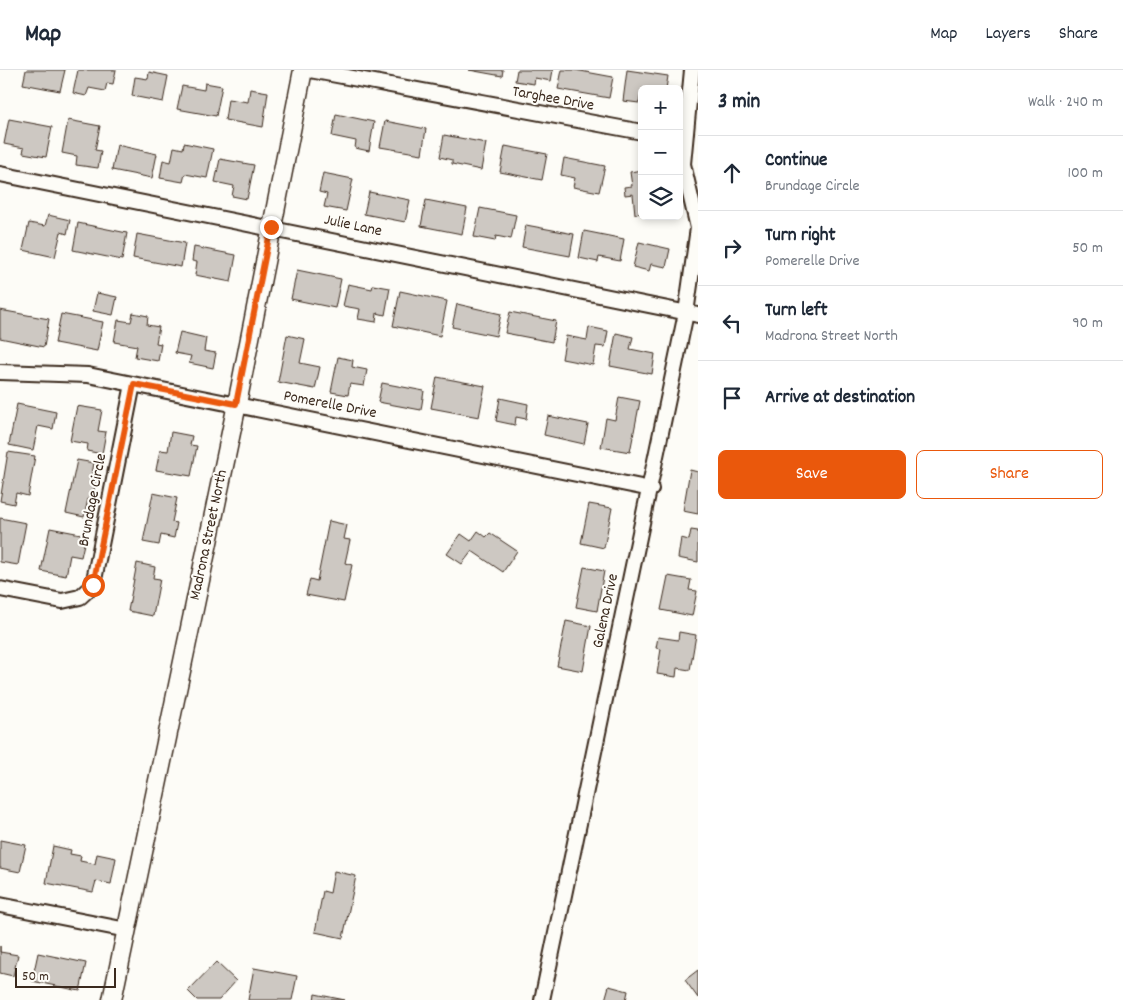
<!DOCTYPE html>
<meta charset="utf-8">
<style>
body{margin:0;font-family:Dekko,sans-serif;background:#f6f6f7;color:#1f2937}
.controls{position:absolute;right:15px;top:15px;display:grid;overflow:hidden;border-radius:8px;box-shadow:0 2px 8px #0003}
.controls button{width:45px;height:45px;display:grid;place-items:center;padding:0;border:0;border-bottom:1px solid #e0e1e3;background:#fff;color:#1f2937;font:25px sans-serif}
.scale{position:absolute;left:15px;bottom:12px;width:101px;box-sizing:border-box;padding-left:5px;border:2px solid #3b2a1e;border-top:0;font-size:14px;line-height:18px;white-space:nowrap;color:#3b2a1e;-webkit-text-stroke:4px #fdfcf7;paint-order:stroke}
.stop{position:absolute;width:15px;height:15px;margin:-11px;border:4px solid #ea580c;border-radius:50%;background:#fff}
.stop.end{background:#ea580c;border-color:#fff;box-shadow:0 1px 5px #0008}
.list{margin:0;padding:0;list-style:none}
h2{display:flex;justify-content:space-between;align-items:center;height:65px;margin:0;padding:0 20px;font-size:21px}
h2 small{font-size:16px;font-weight:400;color:#747a83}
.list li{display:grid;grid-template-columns:32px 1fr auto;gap:15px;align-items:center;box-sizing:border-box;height:75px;padding:0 20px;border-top:1px solid #e0e1e3}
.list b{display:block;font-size:19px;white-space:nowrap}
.list p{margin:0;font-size:16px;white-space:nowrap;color:#747a83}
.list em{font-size:16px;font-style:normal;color:#747a83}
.actions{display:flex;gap:10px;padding:15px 20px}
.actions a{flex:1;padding:11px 0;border:1px solid #ea580c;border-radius:8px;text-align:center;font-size:18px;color:#ea580c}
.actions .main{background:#ea580c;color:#fff}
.icon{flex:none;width:28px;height:28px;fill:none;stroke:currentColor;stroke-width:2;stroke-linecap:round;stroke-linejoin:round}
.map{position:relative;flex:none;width:698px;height:930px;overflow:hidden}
header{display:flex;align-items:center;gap:30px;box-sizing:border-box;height:70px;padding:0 25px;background:#fff;border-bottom:1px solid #e0e1e3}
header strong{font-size:24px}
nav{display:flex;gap:28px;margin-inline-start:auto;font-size:18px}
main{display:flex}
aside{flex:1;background:#fff}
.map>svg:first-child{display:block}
.building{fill:#cdc8c2;stroke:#3b2a1e}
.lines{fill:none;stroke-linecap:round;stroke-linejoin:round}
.minor-casing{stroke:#3b2a1e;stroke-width:18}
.tertiary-casing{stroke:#3b2a1e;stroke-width:21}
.minor{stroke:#fdfcf7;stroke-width:14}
.tertiary{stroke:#fdfcf7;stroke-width:18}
.route{stroke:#ea580c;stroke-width:6}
.labels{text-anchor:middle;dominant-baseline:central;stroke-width:4;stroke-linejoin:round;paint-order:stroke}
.street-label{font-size:16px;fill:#3b2a1e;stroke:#fdfcf7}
</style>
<header>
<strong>Map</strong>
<nav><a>Map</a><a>Layers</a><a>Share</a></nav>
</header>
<main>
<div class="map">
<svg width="698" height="930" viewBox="0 0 698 930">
<rect width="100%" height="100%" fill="#fdfcf7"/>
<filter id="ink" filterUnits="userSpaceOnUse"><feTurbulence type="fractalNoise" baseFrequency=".02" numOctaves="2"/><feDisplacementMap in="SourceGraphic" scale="10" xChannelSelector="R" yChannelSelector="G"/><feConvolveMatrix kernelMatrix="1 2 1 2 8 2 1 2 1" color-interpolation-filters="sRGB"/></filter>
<g filter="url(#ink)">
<path class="building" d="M 26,0 L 65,0 L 60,21 L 23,14 Z
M 78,0 L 116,0 L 113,14 L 107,13 L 105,21 L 89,18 L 86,26 L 73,23 Z
M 469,0 L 503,0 L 502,6 Z
M 517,0 L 553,0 L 551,11 L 535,8 L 534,14 L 515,11 Z
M 562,0 L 575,0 L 613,7 L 609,28 L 558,19 Z
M 627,0 L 668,6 L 666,19 L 642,19 L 639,33 L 623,31 Z
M 149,2 L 168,6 L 163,32 L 132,26 L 135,7 L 148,9 Z
M 205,13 L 222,16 L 216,46 L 177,39 L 182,16 L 204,20 Z
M 250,19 L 268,22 L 263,57 L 225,50 L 228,29 L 248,32 Z
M 336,44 L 374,52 L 369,81 L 355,78 L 356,71 L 332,66 Z
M 9,49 L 52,57 L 46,87 L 23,83 L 24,78 L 4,74 Z
M 68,50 L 100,56 L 95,80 L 101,81 L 98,98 L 76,95 L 77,86 L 62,83 Z
M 385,51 L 426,59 L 422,84 L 380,77 Z
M 444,65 L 486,73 L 481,100 L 452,94 L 452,90 L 440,87 Z
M 184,73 L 213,79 L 207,108 L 185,104 L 183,112 L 160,108 L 163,90 L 171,92 L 174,77 L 183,79 Z
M 117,75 L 157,84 L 152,108 L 112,100 Z
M 505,76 L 547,84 L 542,110 L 500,102 Z
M 564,88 L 605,96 L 599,122 L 573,117 L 575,108 L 561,105 Z
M 220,89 L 254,95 L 247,129 L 232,126 L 234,116 L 215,112 Z
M 642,100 L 642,143 L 635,144 L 633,124 L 625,125 L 624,117 L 632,116 L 630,102 Z
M 323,103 L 353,109 L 346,141 L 324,137 L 327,124 L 319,122 Z
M 369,122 L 410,130 L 405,152 L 364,144 Z
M 426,130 L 467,138 L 462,164 L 421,156 Z
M 480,138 L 516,145 L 511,169 L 496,166 L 495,171 L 474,167 Z
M 48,145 L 70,150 L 67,164 L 61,162 L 55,187 L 23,180 L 29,153 L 45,156 Z
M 78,153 L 127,163 L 122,190 L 73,180 Z
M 526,155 L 574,164 L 570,186 L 522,177 Z
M 584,161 L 624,169 L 620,191 L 599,187 L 598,192 L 579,188 Z
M 137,164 L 185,173 L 181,197 L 133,188 Z
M 639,172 L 670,179 L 666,197 L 651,194 L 649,201 L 633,197 Z
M 194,177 L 236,185 L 231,212 L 195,205 L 197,192 L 192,191 Z
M 297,200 L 341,209 L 335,238 L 291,229 Z
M 348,214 L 372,219 L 373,215 L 390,218 L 385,245 L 377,243 L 376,252 L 358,249 L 360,239 L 343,236 Z
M 400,221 L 447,231 L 440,266 L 393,256 Z
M 97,223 L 117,227 L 113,245 L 93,241 Z
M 457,234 L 501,244 L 496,266 L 452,257 Z
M 0,240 L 49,249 L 44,277 L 0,268 Z
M 510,242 L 556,251 L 552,272 L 505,263 Z
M 133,243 L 148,246 L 147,255 L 159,257 L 156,273 L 161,274 L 158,291 L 135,287 L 137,276 L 114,272 L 118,250 L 131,252 Z
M 61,244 L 103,252 L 97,281 L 55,273 Z
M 589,257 L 608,261 L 605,277 L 596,276 L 593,295 L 562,289 L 566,266 L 587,270 Z
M 180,262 L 206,268 L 204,281 L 216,283 L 213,298 L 189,293 L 191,286 L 175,283 Z
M 616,263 L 633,267 L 630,279 L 655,284 L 652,304 L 610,296 Z
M 287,265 L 305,269 L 300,293 L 320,297 L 315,319 L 278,312 Z
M 338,287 L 353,290 L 352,297 L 367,300 L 364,316 L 350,314 L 348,325 L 331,322 Z
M 437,307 L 485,316 L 479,347 L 431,338 Z
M 382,313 L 424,321 L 421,340 L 378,332 Z
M 619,327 L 640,331 L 630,382 L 601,377 L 606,348 L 615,350 Z
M 500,328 L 528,334 L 526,349 L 516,347 L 515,355 L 496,351 Z
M 17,334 L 56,342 L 53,359 L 38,356 L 33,380 L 9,375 Z
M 77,336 L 102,340 L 98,361 L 106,362 L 102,384 L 87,381 L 88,374 L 70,371 Z
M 548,346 L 588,354 L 584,374 L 544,365 Z
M 171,362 L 192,366 L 190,375 L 197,376 L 191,406 L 156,400 L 160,380 L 168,381 Z
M 8,382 L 35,386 L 28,426 L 16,423 L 14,434 L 0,431 Z
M 77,390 L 94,393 L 92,404 L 97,405 L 92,430 L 88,429 L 84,447 L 66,443 Z
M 690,400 L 698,402 L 698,444 L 683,441 Z
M 153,423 L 177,428 L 172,452 L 177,453 L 174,468 L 161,465 L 159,475 L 143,472 Z
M 589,434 L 612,438 L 604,478 L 581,473 Z
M 0,448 L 26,453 L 18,495 L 0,492 Z
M 329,451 L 347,455 L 344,469 L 350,470 L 345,493 L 352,495 L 344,532 L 306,525 L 310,509 L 317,511 Z
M 50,458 L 86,465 L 81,487 L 70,485 L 66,506 L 41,501 Z
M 691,460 L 698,461 L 698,492 L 678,488 L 681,468 L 689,470 Z
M 478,461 L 486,467 L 490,463 L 517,481 L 503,502 L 472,481 L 462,494 L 447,484 L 461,464 L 471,471 Z
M 137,493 L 155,497 L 153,508 L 160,509 L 153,546 L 128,541 Z
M 584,497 L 604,501 L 597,541 L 576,537 Z
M 668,506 L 691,510 L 689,520 L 697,521 L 692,546 L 661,540 Z
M 566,551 L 591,556 L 583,601 L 557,596 Z
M 679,562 L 696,565 L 690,600 L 677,598 L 676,607 L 657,604 L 661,579 L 656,578 L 658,567 L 678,570 Z
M 0,770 L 26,775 L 20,802 L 0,798 Z
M 53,776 L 71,780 L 70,784 L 81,786 L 80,791 L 95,794 L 97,784 L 116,788 L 111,814 L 96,811 L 93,822 L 46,813 Z
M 334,801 L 356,806 L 343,868 L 315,862 L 323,821 L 330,823 Z
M 0,876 L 0,882 L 18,885 L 13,906 L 0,903 Z
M 38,883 L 86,893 L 80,921 L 32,911 Z
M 216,892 L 236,911 L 219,930 L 197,930 L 188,921 Z
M 254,898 L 297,906 L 292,930 L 248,930 Z
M 698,900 L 698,928 L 685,910 Z
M 609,916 L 628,921 L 626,930 L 605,930 Z
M 315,924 L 345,930 L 314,930 Z"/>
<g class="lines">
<g class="minor-casing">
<path id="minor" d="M 310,0 L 642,62
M 692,0 L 683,94 L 698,158
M 0,104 L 698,245
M 0,302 L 88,305 L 651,419
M 0,519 L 62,531 L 80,527 L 93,515 L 133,314
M 0,835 L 127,860
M 542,930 L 686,243 L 698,158"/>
</g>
<g class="tertiary-casing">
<path id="tertiary" d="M 112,930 L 237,334 L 303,0"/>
</g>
<use href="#minor" class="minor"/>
<use href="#tertiary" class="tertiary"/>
</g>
</g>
<g class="lines" filter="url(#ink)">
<path class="route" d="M 93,515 L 134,314 L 236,334 L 271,157"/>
</g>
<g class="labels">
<g class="street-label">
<text transform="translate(553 29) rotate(10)">Targhee Drive</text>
<text transform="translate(353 156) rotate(12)">Julie Lane</text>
<text transform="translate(330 335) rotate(11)">Pomerelle Drive</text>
<text transform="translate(93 430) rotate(-79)">Brundage Circle</text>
<text transform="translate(209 465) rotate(-78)">Madrona Street North</text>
<text transform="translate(606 541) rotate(-78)">Galena Drive</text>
</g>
</g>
</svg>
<div class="controls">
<button>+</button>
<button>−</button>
<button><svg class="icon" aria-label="layers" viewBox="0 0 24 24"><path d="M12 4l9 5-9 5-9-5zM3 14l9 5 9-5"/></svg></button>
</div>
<div class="scale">50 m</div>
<div class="stop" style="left:93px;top:515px"></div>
<div class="stop end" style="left:271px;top:157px"></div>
</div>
<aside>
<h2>3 min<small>Walk · 240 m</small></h2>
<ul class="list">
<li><svg class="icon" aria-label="ahead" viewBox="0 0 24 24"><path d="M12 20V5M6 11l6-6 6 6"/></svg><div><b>Continue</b><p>Brundage Circle</p></div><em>100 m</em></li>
<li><svg class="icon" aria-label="right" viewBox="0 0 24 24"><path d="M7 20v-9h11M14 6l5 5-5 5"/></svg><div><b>Turn right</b><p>Pomerelle Drive</p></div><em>50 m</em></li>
<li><svg class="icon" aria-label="left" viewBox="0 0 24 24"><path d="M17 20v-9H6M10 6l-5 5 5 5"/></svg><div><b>Turn left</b><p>Madrona Street North</p></div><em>90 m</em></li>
<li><svg class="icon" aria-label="arrive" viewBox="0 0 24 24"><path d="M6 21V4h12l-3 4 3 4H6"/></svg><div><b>Arrive at destination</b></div></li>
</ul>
<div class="actions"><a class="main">Save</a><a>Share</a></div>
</aside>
</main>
